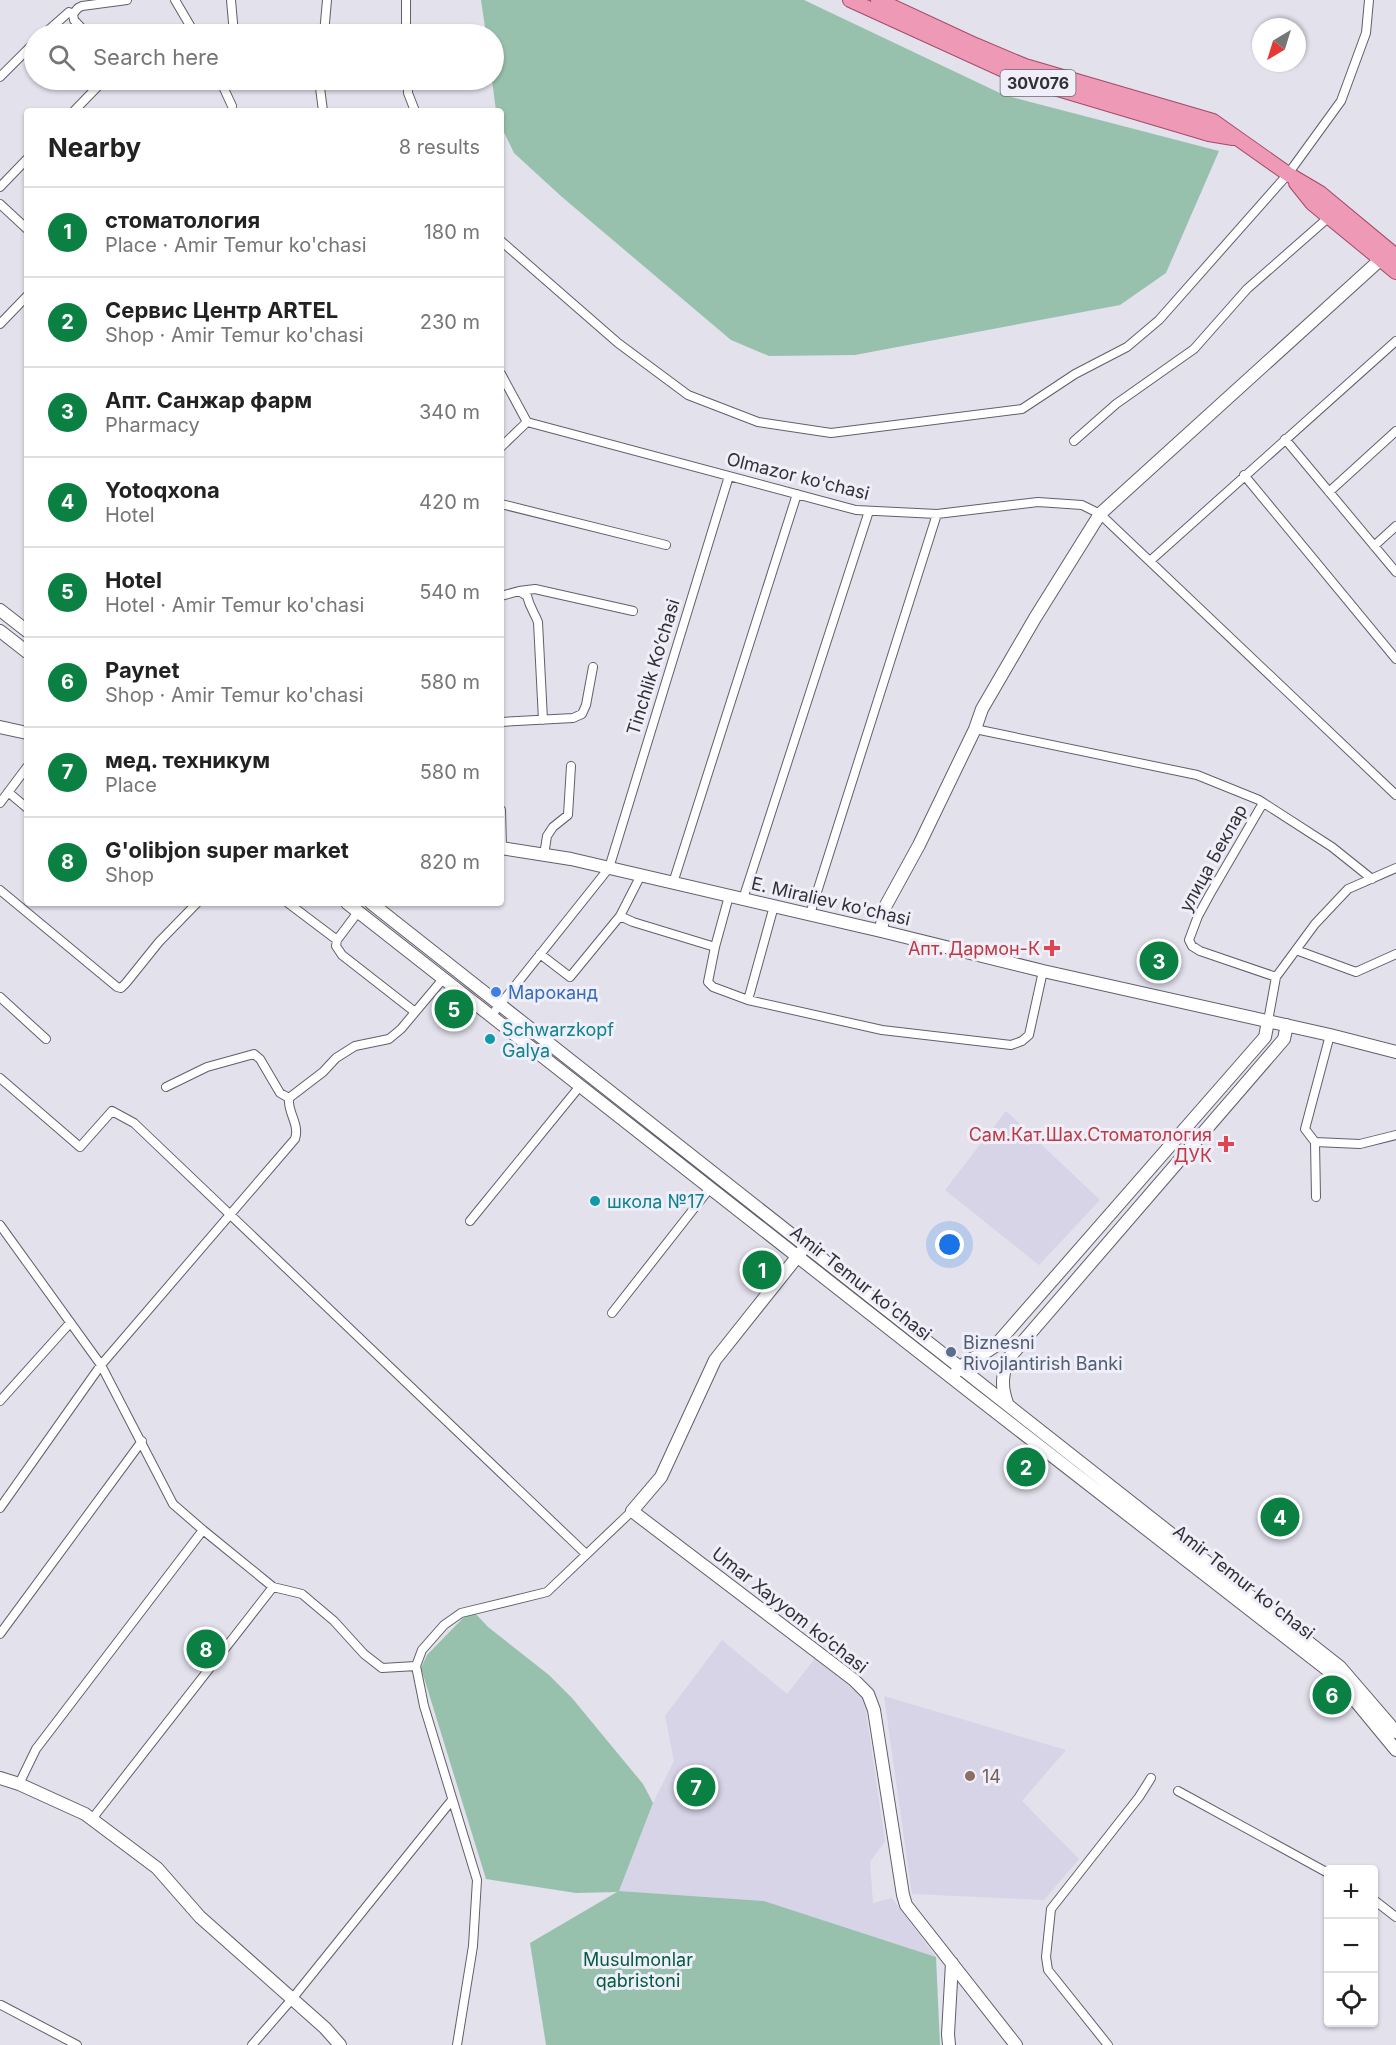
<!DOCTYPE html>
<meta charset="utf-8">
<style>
body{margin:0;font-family:Inter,sans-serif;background:#f2f2f2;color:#222}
.controls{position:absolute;right:18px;bottom:18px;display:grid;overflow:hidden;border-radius:6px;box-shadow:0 2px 4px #0004}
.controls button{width:54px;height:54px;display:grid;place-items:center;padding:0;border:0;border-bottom:2px solid #e0e0e0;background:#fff;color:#222;font:30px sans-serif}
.compass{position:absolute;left:1252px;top:18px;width:54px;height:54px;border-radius:50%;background:#fff;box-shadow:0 2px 4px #0004;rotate:218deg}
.you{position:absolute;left:950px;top:1245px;width:21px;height:21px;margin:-15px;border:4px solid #fff;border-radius:50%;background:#1a73e8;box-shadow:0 0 0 9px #1a73e833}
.badge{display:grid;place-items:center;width:39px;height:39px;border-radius:50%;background:#0b8043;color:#fff;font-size:20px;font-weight:700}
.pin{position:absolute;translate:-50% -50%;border:3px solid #fff;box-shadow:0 2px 6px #0006}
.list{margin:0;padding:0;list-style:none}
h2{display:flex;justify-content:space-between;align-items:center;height:78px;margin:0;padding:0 24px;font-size:26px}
h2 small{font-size:20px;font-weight:400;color:#767676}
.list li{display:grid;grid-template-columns:39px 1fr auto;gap:18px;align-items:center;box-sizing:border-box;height:90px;padding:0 24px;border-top:2px solid #e0e0e0}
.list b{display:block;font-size:22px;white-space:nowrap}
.list p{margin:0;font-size:20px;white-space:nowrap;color:#767676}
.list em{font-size:20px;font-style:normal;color:#767676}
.icon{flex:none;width:33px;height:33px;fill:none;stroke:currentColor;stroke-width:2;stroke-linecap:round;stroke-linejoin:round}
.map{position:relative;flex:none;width:1396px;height:2045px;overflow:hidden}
.search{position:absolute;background:#fff;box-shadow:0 2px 4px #0004;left:24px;top:24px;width:480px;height:66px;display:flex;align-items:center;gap:15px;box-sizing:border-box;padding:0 21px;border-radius:33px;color:#767676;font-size:22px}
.panel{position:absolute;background:#fff;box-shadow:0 2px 4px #0004;left:24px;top:108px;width:480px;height:798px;border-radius:6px}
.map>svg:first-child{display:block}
.built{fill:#d6d4e6}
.green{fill:#98c1ad}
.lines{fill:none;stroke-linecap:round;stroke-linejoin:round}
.street-casing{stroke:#61606a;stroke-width:10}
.secondary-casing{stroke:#61606a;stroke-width:14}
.primary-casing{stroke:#a5496a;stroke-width:16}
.street{stroke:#fff;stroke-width:8}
.secondary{stroke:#fff;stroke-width:12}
.primary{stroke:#ee9ab6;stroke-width:14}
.health-dot{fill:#e0444e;stroke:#efeef9;stroke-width:2}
.shop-dot{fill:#3f7fe0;stroke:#efeef9;stroke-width:2}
.culture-dot{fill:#0f9aa8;stroke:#efeef9;stroke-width:2}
.service-dot{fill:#5c6f8a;stroke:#efeef9;stroke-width:2}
.education-dot{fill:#8d6e63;stroke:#efeef9;stroke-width:2}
.labels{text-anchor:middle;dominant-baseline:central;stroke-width:6;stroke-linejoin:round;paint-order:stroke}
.shield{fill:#efeef9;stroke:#6b6a70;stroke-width:1.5}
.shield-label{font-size:16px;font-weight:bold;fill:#323136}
.street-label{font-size:18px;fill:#323136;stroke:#efeef9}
.health-label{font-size:18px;fill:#be3a42;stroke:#efeef9;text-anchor:end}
.shop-label{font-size:18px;fill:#366cbe;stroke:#efeef9;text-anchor:start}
.culture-label{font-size:18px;fill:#0d838f;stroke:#efeef9;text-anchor:start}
.service-label{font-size:18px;fill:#4e5e75;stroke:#efeef9;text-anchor:start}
.education-label{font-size:18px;fill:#785e54;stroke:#efeef9;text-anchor:start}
.park-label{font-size:18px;fill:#025c3f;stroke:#efeef9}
</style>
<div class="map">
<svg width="1396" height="2045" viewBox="0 0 1396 2045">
<rect width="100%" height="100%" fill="#e2e1ec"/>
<path class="built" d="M 1006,1111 L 1100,1200 L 1039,1265 L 945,1190 Z
M 722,1640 L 787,1694 L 816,1657 L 861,1693 L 866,1712 L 885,1841 L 870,1862 L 873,1903 L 892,1898 L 936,1957 L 764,1901 L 619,1891 L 653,1803 L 674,1761 L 665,1716 Z
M 884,1696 L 1066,1750 L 1022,1801 L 1079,1859 L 1044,1900 L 912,1894 Z"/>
<path class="green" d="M 481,0 L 804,0 L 1004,95 L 1219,151 L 1166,273 L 1120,305 L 855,355 L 769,356 L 731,340 L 562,197 L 514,153 L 501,126 L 501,111 L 496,111 L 492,80 L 494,34 L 486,34 Z
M 474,1612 L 488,1627 L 549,1675 L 572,1698 L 643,1784 L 653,1803 L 619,1891 L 764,1901 L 936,1957 L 940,2045 L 546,2045 L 530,1943 L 617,1892 L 576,1893 L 486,1879 L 421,1668 L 427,1655 L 466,1615 Z"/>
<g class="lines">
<g class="street-casing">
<path id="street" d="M 175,0 L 195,34
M 231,0 L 234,34
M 73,14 L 74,20 L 87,34
M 44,34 L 69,12 L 73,14 L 78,8 L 82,6 L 127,0
M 324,34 L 327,0
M 406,34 L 406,0
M 0,77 L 34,43
M 220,80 L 232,106
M 319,80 L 323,111
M 408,80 L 408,93 L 415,111
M 74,111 L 104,80
M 0,187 L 27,159
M 0,204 L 27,229
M 501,241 L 618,343 L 688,395 L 758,422 L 831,433 L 1022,409 L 1075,374 L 1127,347 L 1159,320 L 1288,174 L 1341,101 L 1366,33 L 1369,0
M 0,324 L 27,296
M 501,374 L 527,422
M 527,422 L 856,510 L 937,514 L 1038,502 L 1082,505 L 1100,514 L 1396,795
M 1285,439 L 1396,572
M 1074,441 L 1116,404 L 1194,349 L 1247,289 L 1329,217
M 501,447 L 527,422
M 1244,475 L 1396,659
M 1329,492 L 1396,431
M 501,504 L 666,545
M 1374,546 L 1396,526
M 1150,561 L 1396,341
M 519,591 L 535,589 L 633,611
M 501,596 L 519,591 L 527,596 C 530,608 534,612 538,622 L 543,720
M 501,722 L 573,718 L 582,714 L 586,705 L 593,667
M 975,729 L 1197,775 L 1259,800 L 1332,847 L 1372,879
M 8,792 L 27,808
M 0,803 L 27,767
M 1263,803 L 1210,894 L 1198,916 L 1189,940 L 1192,946 L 1200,951 L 1276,977
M 501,810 L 502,848
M 544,855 L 547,836 L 553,827 L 568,815 L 571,766
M 673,883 L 797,494
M 0,890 L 117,987 L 121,988 L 126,983 L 159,942 L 197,903
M 729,896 L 715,947 L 708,982 L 713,987 L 748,1000 L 882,1030 L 1011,1045 L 1022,1041 L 1029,1035 L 1043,971
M 743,899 L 869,511
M 288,903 L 337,940
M 358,912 L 337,940 L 336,946 L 342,955 L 415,1012
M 810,914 L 937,514
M 620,916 L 633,922 L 715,947
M 1296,950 L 1356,972 L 1396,954
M 540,954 L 570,977 L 620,916 L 641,875
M 0,997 L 46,1039
M 748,1000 L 774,906
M 491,1016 L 609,868 L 729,476
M 1268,1021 L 1276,977 L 1315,924 L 1348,889 L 1396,868
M 0,1078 L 80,1147 L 112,1111 L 134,1123 L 586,1554
M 166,1087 L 207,1067 L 254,1054 L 260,1059 L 280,1093 L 289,1098
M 1315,1142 L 1360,1144 L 1396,1135
M 1316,1197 L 1315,1142 L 1305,1129 L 1330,1035
M 470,1221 L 580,1086
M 0,1225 L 101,1365 L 173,1504 L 203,1530 L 273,1587 L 302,1594 L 334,1621 L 364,1654 L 382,1668 L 416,1666
M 612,1313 L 710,1188
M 0,1401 L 70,1323
M 0,1508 L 101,1365 L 295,1139 C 300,1124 287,1112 289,1098 L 323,1072 L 336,1058 L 355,1046 L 389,1039 L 401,1029 L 443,979
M 0,1634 L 142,1441
M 19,1784 L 36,1749 L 203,1530
M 1178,1791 L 1328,1873
M 92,1819 L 273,1587
M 1374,1900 L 1396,1917
M 1,2005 L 77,2045
M 252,2045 L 292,1999 L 452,1800
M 457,2045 L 473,1946 L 477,1880 L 424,1706 L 416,1666 L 422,1650 L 444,1625 L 461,1613 L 547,1592 L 632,1511
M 1108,2045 L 1048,1970 L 1046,1957 L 1051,1909 L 1139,1797 L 1151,1778"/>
</g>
<g class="secondary-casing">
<path id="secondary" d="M 0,610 L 27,631
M 0,631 L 27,652
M 0,727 L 27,733
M 501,848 L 571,859 L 881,931 L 1043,971 L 1330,1035 L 1396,1052
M 347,903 L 970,1392 L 1334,1675 L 1396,1750
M 371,903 L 1340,1667 L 1396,1732
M 881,931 L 885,907 L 919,845 L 975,729 L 982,709 L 1035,618 L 1100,514 L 1381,259
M 801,1252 L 715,1360 L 661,1477 L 632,1511 L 854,1680 L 868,1694 L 874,1710 L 903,1895 L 906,1905 L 1016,2045
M 957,1371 C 970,1356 981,1357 995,1346 L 1265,1037 L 1268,1021
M 1007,1403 C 1001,1387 1002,1375 1008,1359 L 1284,1039 L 1287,1025
M 0,1778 L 19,1784 L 85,1814 L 157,1868 L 200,1917 L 325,2028 L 340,2045
M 949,2045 L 948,2034 L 952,1963"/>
</g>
<g class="primary-casing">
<path id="primary" d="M 850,0 L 1021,78 L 1209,134 L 1233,138
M 878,0 L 975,45 L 1025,66 L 1213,121 L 1288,174 L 1320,193 L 1396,256
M 1296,183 L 1312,203 L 1396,272"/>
</g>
<use href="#street" class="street"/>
<use href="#secondary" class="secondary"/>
<use href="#primary" class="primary"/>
</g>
<g class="health-dot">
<path d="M1049 939h6v6h6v6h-6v6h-6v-6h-6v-6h6z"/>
<path d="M1223 1135h6v6h6v6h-6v6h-6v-6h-6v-6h6z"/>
</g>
<circle class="shop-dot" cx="496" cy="992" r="6"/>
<g class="culture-dot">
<circle cx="490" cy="1039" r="6"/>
<circle cx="595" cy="1201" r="6"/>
</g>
<circle class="service-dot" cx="951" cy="1352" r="6"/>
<circle class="education-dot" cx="970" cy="1776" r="6"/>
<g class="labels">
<rect class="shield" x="1000.5" y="70" width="75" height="26" rx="4.5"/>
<g class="shield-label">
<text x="1038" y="83">30V076</text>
</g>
<g class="street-label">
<text transform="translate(798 476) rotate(14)">Olmazor ko'chasi</text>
<text transform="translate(653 667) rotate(-73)">Tinchlik Ko’chasi</text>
<text transform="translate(1213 858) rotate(-61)">улица Беклар</text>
<text transform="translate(831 901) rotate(13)">E. Miraliev ko'chasi</text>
<text transform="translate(861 1283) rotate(38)">Amir Temur ko'chasi</text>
<text transform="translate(1244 1582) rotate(38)">Amir Temur ko'chasi</text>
<text transform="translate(790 1610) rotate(38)">Umar Xayyom ko‘chasi</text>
</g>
<g class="health-label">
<text x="1040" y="948">Апт. Дармон-К</text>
<text x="1212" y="1134">Сам.Кат.Шах.Стоматология<tspan x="1212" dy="21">ДУК</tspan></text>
</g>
<g class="shop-label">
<text x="508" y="992">Мароканд</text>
</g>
<g class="culture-label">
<text x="502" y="1029">Schwarzkopf<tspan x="502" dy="21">Galya</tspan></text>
<text x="607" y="1201">школа №17</text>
</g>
<g class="service-label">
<text x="963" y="1342">Biznesni<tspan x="963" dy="21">Rivojlantirish Banki</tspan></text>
</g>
<g class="education-label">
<text x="982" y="1776">14</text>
</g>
<g class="park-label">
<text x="638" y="1959">Musulmonlar<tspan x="638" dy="21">qabristoni</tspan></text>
</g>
</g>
</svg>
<div class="controls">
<button>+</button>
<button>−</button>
<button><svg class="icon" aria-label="locate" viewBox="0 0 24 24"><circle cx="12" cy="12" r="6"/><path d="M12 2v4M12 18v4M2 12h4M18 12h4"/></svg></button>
</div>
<svg class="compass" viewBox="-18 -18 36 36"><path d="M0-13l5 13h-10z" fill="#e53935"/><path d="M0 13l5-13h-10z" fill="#767676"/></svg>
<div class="you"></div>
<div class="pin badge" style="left:762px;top:1270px">1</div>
<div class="pin badge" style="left:1026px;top:1467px">2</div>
<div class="pin badge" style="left:1159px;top:961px">3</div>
<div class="pin badge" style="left:1280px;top:1517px">4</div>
<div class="pin badge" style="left:454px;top:1009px">5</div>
<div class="pin badge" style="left:1332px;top:1695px">6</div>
<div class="pin badge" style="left:696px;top:1787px">7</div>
<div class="pin badge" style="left:206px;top:1649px">8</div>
<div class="search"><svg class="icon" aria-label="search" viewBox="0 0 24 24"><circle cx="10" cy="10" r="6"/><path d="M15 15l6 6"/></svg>Search here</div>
<section class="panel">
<h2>Nearby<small>8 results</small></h2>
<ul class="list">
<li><span class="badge">1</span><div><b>стоматология</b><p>Place · Amir Temur ko'chasi</p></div><em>180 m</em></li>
<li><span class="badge">2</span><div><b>Сервис Центр ARTEL</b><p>Shop · Amir Temur ko'chasi</p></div><em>230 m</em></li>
<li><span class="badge">3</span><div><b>Апт. Санжар фарм</b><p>Pharmacy</p></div><em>340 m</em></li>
<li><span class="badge">4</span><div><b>Yotoqxona</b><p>Hotel</p></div><em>420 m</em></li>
<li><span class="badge">5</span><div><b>Hotel</b><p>Hotel · Amir Temur ko'chasi</p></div><em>540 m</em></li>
<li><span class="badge">6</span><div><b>Paynet</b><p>Shop · Amir Temur ko'chasi</p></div><em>580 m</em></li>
<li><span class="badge">7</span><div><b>мед. техникум</b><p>Place</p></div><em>580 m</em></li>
<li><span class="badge">8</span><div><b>G'olibjon super market</b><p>Shop</p></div><em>820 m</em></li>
</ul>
</section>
</div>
